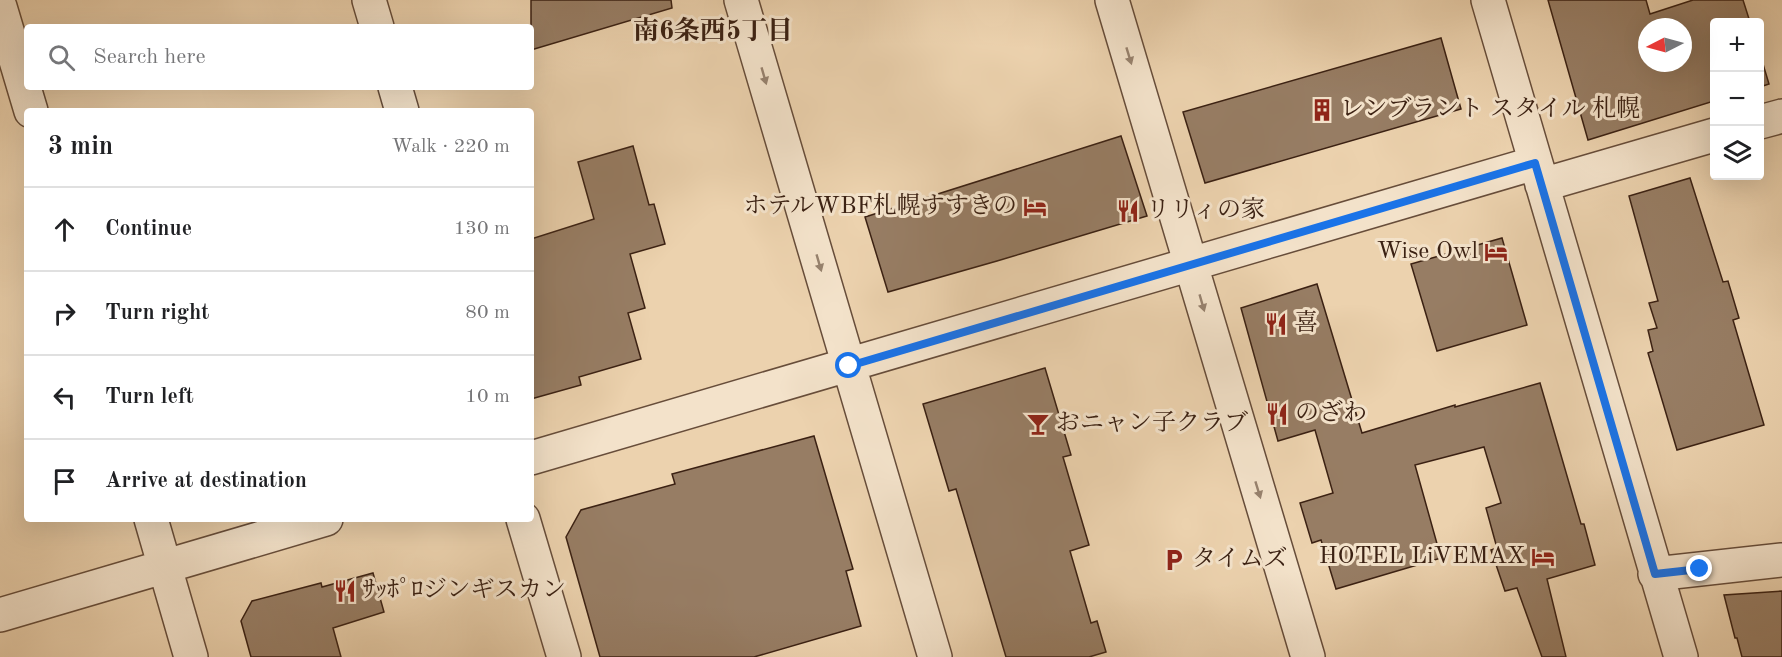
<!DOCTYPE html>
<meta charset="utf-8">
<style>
body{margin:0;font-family:"Old Standard TT","Noto Serif JP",serif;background:#f6f6f6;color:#202124}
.controls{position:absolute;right:18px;top:18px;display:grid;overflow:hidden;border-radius:6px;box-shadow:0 6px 24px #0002}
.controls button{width:54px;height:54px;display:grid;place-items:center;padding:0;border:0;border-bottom:2px solid #e0e0e0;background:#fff;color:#202124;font:30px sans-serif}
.compass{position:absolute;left:1638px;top:18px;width:54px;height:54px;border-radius:50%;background:#fff;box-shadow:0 6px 24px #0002;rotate:264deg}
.stop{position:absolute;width:18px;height:18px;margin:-14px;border:4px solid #1a73e8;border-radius:50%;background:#fff}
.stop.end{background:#1a73e8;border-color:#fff;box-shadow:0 2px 6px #0008}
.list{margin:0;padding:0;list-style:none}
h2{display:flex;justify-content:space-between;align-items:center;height:78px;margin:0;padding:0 24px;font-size:26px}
h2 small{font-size:20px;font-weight:400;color:#757577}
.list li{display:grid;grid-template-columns:39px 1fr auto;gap:18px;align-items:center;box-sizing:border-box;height:84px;padding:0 24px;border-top:2px solid #e0e0e0}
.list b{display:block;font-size:22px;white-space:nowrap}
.list em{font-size:20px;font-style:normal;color:#757577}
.icon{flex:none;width:33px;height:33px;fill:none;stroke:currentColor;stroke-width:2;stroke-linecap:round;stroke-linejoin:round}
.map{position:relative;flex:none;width:1782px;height:657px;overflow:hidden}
.search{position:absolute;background:#fff;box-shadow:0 6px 24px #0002;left:24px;top:24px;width:510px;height:66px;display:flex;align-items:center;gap:15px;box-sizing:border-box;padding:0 21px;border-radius:6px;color:#757577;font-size:22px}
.panel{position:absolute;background:#fff;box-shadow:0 6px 24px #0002;left:24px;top:108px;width:510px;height:414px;border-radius:6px}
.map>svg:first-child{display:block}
.building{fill:#977d64;stroke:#3b2113;stroke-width:1.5;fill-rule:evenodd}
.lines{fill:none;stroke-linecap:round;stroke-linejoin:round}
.minor-casing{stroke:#674d3a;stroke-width:36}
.minor{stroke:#f3e2ca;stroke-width:33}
.oneway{fill:#97826e}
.route{stroke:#1a73e8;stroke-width:8}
.labels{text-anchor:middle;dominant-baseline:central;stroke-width:6;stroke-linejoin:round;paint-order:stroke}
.poi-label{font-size:24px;fill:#3b2113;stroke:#f3e2ca;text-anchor:start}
.neighbourhood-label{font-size:26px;font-weight:bold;fill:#3b2113;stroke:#f3e2ca}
</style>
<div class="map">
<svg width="1782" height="657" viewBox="0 0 1782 657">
<rect width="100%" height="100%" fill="#ecd2ae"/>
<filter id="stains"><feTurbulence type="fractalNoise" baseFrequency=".00333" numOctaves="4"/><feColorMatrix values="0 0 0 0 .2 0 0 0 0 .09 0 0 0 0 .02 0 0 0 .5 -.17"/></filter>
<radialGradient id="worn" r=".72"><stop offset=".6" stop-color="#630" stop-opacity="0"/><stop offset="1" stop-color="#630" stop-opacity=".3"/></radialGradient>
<path class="building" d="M 531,0 L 671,0 L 672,8 L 531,50 Z
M 1548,0 L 1646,0 L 1650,14 L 1693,0 L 1743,0 L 1750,22 L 1714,22 L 1714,101 L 1588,140 ZM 1647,27 L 1683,27 L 1683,63 L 1647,63 Z
M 1441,38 L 1461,109 L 1205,183 L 1183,112 Z
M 1760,54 L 1769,84 L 1760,87 Z
M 1121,136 L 1147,216 L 997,261 L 888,292 L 865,217 Z
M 633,146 L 649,205 L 654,204 L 665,244 L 630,254 L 645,308 L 628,313 L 641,359 L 579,377 L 581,385 L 531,399 L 531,239 L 594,219 L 578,162 Z
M 1690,178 L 1723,282 L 1728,281 L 1739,318 L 1733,320 L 1764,425 L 1677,450 L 1648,353 L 1653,351 L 1648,330 L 1657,328 L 1649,303 L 1658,301 L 1629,196 Z
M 1502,238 L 1527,325 L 1437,351 L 1411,264 Z
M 1317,284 L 1362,433 L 1455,405 L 1455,407 L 1540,383 L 1581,524 L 1584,524 L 1595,565 L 1547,579 L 1566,657 L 1542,657 L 1517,588 L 1505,591 L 1491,550 L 1497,548 L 1486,508 L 1501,503 L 1484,447 L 1415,465 L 1441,558 L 1336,589 L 1321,540 L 1312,543 L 1300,503 L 1333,493 L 1315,430 L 1278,441 L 1241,308 Z
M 1045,368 L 1071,455 L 1063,457 L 1089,545 L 1070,551 L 1091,623 L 1097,621 L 1106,652 L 1089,657 L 1006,657 L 956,489 L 949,491 L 923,404 Z
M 814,436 L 853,569 L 846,571 L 861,626 L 754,657 L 600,657 L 566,537 L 581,510 L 675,484 L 672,474 Z
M 373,573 L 384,612 L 333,628 L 341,657 L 251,657 L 241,621 L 252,601 L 321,583 L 322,587 Z
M 1782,591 L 1782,657 L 1742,657 L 1737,638 L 1735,638 L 1724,595 Z"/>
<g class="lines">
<g class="minor-casing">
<path id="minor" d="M 369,0 L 377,27
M 741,0 L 935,657
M 1112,0 L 1308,657
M 1488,0 L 1681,657
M 0,7 L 31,111
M 395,87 L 402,111
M 1760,122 L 1782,116
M 1542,185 L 1714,135
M 531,458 L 1535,163
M 151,519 L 191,657
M 523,519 L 564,657
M 1655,574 L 1782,560
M 0,615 L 326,519"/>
</g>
<use href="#minor" class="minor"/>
</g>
<defs><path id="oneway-solid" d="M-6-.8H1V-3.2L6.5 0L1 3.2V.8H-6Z" transform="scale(1.5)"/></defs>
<g class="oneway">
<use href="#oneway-solid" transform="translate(1129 56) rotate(73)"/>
<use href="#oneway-solid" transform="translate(764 76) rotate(74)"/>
<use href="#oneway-solid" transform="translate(819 263) rotate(74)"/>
<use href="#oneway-solid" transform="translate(1202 303) rotate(74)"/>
<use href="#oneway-solid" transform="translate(1258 490) rotate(73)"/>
</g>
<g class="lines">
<path class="route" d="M 849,366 L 1535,163 L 1655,574 L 1700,569"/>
</g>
<defs>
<g id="building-bare" transform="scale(1.8)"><path d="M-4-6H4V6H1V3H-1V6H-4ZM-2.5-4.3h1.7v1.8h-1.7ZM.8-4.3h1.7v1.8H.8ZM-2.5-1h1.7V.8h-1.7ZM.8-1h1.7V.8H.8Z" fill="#8f2418" stroke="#f3e2ca" stroke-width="2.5" paint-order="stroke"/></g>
<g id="hotel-bare" transform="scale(1.8)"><path d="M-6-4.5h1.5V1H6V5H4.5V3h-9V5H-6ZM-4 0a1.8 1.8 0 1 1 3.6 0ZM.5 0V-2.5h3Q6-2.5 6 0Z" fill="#8f2418" stroke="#f3e2ca" stroke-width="2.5" paint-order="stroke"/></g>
<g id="restaurant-bare" transform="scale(1.8)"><path d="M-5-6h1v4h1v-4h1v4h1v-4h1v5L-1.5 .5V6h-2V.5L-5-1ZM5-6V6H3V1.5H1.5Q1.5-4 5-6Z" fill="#8f2418" stroke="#f3e2ca" stroke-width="2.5" paint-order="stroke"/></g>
<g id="bar-bare" transform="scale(1.8)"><path d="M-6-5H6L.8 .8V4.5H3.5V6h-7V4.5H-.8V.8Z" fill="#8f2418" stroke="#f3e2ca" stroke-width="2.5" paint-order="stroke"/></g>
<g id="parking-bare" transform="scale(1.8)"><path d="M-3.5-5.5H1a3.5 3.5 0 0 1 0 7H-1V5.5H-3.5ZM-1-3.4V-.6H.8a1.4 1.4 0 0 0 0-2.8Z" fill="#8f2418" stroke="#f3e2ca" stroke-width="2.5" paint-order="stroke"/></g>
</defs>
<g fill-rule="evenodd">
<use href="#building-bare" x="1322" y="110"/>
<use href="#hotel-bare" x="1035" y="207"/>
<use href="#restaurant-bare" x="1128" y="211"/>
<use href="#hotel-bare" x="1496" y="252"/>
<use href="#restaurant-bare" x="1276" y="324"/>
<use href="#restaurant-bare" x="1277" y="414"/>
<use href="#bar-bare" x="1038" y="424"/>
<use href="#hotel-bare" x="1543" y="557"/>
<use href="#parking-bare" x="1174" y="560"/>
<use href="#restaurant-bare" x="345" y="591"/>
</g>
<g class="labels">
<g class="poi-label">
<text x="1340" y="110">レンブラント スタイル 札幌</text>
<text x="1017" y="207" text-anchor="end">ホテルWBF札幌すすきの</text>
<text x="1146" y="211">リリィの家</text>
<text x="1478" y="252" text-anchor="end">Wise Owl</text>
<text x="1294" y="324">喜</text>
<text x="1295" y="414">のざわ</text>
<text x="1056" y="424">おニャン子クラブ</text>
<text x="1525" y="557" text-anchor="end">HOTEL LiVEMAX</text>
<text x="1192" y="560">タイムズ</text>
<text x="363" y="591">ｻｯﾎﾟﾛジンギスカン</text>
</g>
<g class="neighbourhood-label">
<text x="713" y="32">南6条西5丁目</text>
</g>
</g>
<rect width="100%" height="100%" filter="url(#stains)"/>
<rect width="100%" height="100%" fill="url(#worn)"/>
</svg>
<div class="controls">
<button>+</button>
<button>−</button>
<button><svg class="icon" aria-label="layers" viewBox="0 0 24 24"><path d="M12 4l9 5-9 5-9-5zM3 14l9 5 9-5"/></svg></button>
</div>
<svg class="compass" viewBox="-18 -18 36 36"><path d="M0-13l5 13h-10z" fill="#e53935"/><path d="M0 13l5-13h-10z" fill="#757577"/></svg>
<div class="stop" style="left:849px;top:366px"></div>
<div class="stop end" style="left:1700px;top:569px"></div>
<div class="search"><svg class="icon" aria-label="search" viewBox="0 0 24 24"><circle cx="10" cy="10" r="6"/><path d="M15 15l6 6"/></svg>Search here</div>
<section class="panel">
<h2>3 min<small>Walk · 220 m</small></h2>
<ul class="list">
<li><svg class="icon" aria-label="ahead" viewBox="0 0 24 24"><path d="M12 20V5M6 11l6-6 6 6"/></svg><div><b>Continue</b></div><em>130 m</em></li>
<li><svg class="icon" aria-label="right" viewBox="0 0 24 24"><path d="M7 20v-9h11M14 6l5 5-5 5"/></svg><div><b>Turn right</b></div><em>80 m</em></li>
<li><svg class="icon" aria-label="left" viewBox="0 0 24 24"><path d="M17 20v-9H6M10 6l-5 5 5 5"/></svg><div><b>Turn left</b></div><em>10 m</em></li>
<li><svg class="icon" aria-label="arrive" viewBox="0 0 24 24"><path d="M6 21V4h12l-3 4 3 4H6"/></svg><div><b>Arrive at destination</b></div></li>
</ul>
</section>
</div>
